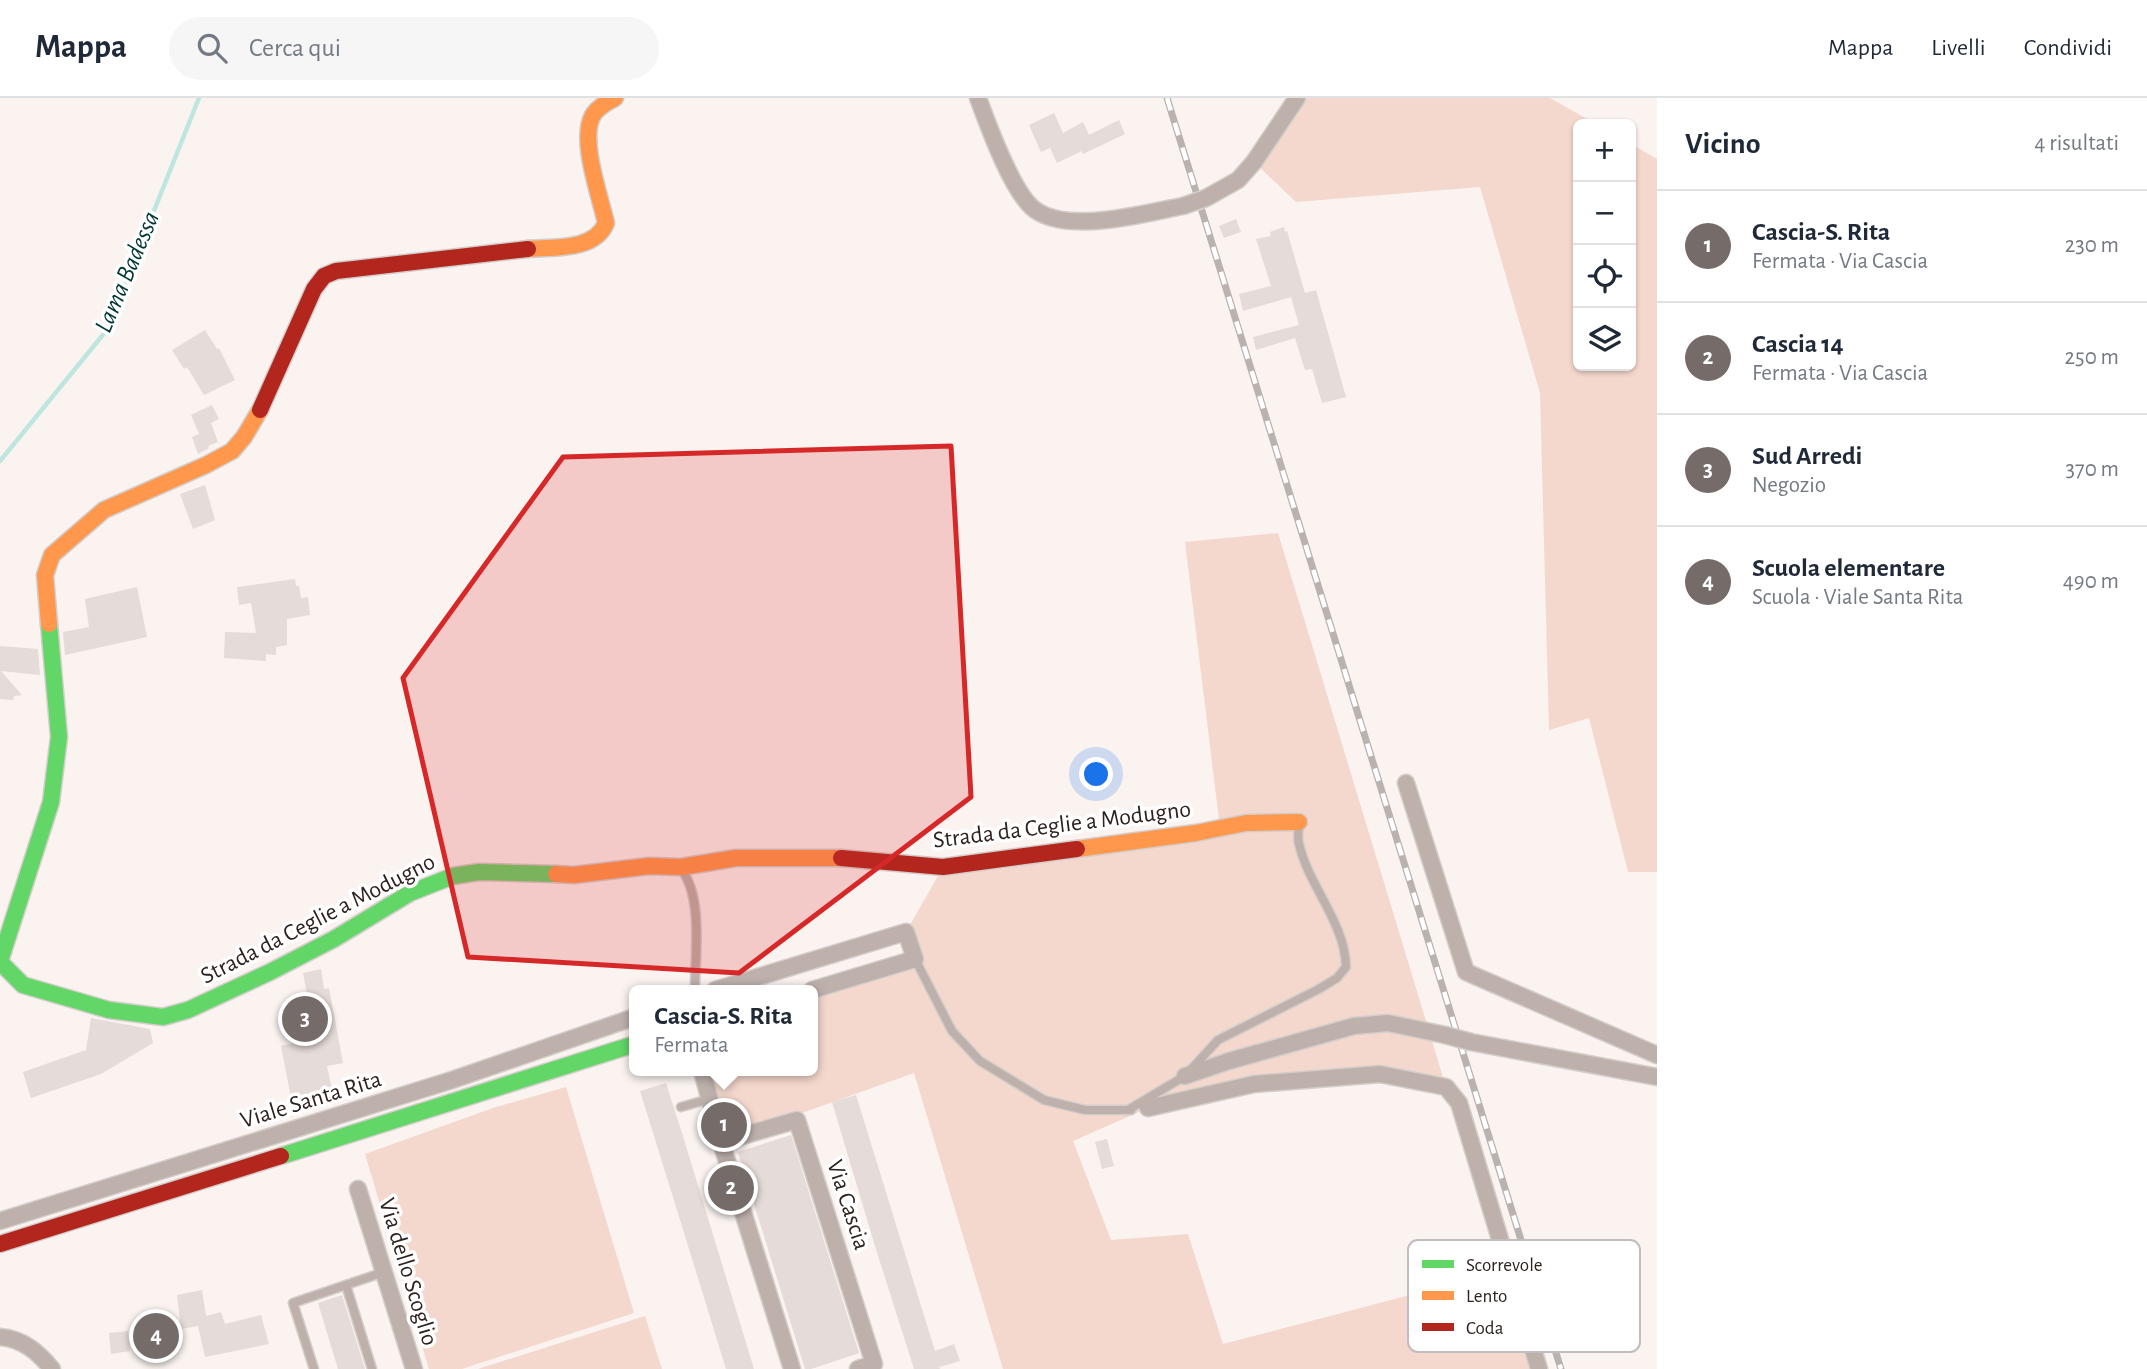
<!DOCTYPE html>
<html lang="it">
<meta charset="utf-8">
<style>
body{margin:0;font-family:"Alegreya Sans",sans-serif;background:#f6f6f7;color:#1f2937}
.controls{position:absolute;right:21px;top:21px;display:grid;overflow:hidden;border-radius:10px;box-shadow:0 2px 5px #0004}
.controls button{width:63px;height:63px;display:grid;place-items:center;padding:0;border:0;border-bottom:2px solid #e0e1e3;background:#fff;color:#1f2937;font:35px sans-serif}
.you{position:absolute;left:1097px;top:677px;width:24px;height:24px;margin:-18px;border:5px solid #fff;border-radius:50%;background:#1a73e8;box-shadow:0 0 0 10px #1a73e833}
.badge{display:grid;place-items:center;width:46px;height:46px;border-radius:50%;background:#756b68;color:#fff;font-size:23px;font-weight:700}
.pin{position:absolute;translate:-50% -50%;border:4px solid #fff;box-shadow:0 2px 7px #0006}
.popup{position:absolute;left:629px;top:887px;width:189px;height:91px;box-sizing:border-box;display:grid;place-content:center;border-radius:10px;background:#fff;filter:drop-shadow(0 2px 5px #0005);font-size:23px;white-space:nowrap;color:#747a83}
.popup b{font-size:26px;color:#1f2937}
.popup::after{content:'';position:absolute;left:50%;top:100%;margin-left:-14px;border:14px solid transparent;border-top-color:#fff}
.list{margin:0;padding:0;list-style:none}
h2{display:flex;justify-content:space-between;align-items:center;height:91px;margin:0;padding:0 28px;font-size:30px}
h2 small{font-size:23px;font-weight:400;color:#747a83}
.list li{display:grid;grid-template-columns:46px 1fr auto;gap:21px;align-items:center;box-sizing:border-box;height:112px;padding:0 28px;border-top:2px solid #e0e1e3}
.list b{display:block;font-size:26px;white-space:nowrap}
.list p{margin:0;font-size:23px;white-space:nowrap;color:#747a83}
.list em{font-size:23px;font-style:normal;color:#747a83}
.icon{flex:none;width:38px;height:38px;fill:none;stroke:currentColor;stroke-width:2;stroke-linecap:round;stroke-linejoin:round}
.map{position:relative;flex:none;width:1657px;height:1271px;overflow:hidden}
header{display:flex;align-items:center;gap:42px;box-sizing:border-box;height:98px;padding:0 35px;background:#fff;border-bottom:2px solid #e0e1e3}
header strong{font-size:33px}
nav{display:flex;gap:38px;margin-inline-start:auto;font-size:24px}
.search{width:490px;height:63px;background:#f6f6f7;display:flex;align-items:center;gap:18px;box-sizing:border-box;padding:0 24px;border-radius:38px;color:#747a83;font-size:26px}
main{display:flex}
aside{flex:1;background:#fff}
.map>svg:first-child{display:block}
.green{fill:#f5d8cd}
.lines{fill:none;stroke-linecap:round;stroke-linejoin:round}
.stream{stroke:#bee6df;stroke-width:4.5}
.building{fill:#e5dbd8}
.lane-casing{stroke:#d4cecb;stroke-width:11}
.street-casing{stroke:#d4cecb;stroke-width:19}
.fast-casing{stroke:#d4cecb;stroke-width:19}
.slow-casing{stroke:#d4cecb;stroke-width:19}
.jam-casing{stroke:#d4cecb;stroke-width:19}
.lane{stroke:#beb1ac;stroke-width:8}
.street{stroke:#beb1ac;stroke-width:16}
.fast{stroke:#63d668;stroke-width:16}
.slow{stroke:#ff974d;stroke-width:16}
.jam{stroke:#b3261e;stroke-width:16}
.rail-casing{stroke:#bab2af;stroke-width:7}
.rail{stroke:#fff;stroke-width:4.5;stroke-dasharray:13;stroke-linecap:butt}
.street-bridge-casing{stroke:#d4cecb;stroke-width:19;stroke-linecap:butt}
.street-bridge{stroke:#beb1ac;stroke-width:16}
.marked{fill:#d62828;fill-opacity:0.2;stroke:#d62828;stroke-width:5;stroke-linejoin:round}
.labels{text-anchor:middle;dominant-baseline:central;stroke-width:7;stroke-linejoin:round;paint-order:stroke}
.street-label{font-size:24px;fill:#2e221e;stroke:#fff}
.water-label{font-size:26px;font-style:italic;fill:#003732;stroke:#fff}
.key{fill:#fff;stroke:#c0bdbc;stroke-width:2}
.key-label{font-size:19px;fill:#2e221e}
</style>
<header>
<strong>Mappa</strong>
<div class="search"><svg class="icon" aria-label="search" viewBox="0 0 24 24"><circle cx="10" cy="10" r="6"/><path d="M15 15l6 6"/></svg>Cerca qui</div>
<nav><a>Mappa</a><a>Livelli</a><a>Condividi</a></nav>
</header>
<main>
<div class="map">
<svg width="1657" height="1271" viewBox="0 0 1657 1271">
<rect width="100%" height="100%" fill="#faf3f0"/>
<path class="green" d="M 1300,0 L 1550,0 L 1596,26 L 1578,26 L 1578,268 L 1631,268 L 1631,46 L 1657,61 L 1657,774 L 1628,774 L 1589,620 L 1549,632 L 1540,295 L 1480,89 L 1296,104 L 1254,64 Z
M 1278,435 L 1446,989 L 1380,976 L 1254,986 L 1148,1010 L 1073,1043 L 1111,1142 L 1188,1136 L 1223,1246 L 1509,1171 L 1538,1271 L 1003,1271 L 914,975 L 721,1044 L 702,973 L 813,973 L 813,892 L 915,861 L 906,834 L 943,769 L 1220,730 L 1185,444 Z
M 566,989 L 634,1215 L 462,1271 L 429,1271 L 365,1056 L 493,1010 Z
M 645,1218 L 662,1271 L 478,1271 Z"/>
<g class="lines">
<path class="stream" d="M 0,363 L 106,233 L 199,0"/>
</g>
<path class="building" d="M 1054,15 L 1063,35 L 1083,24 L 1089,37 L 1119,22 L 1125,36 L 1083,56 L 1082,53 L 1057,65 L 1050,50 L 1041,54 L 1029,27 Z
M 1236,121 L 1241,134 L 1224,140 L 1219,128 Z
M 1284,129 L 1285,134 L 1287,133 L 1305,195 L 1316,192 L 1346,299 L 1322,305 L 1312,271 L 1305,272 L 1295,240 L 1256,252 L 1253,239 L 1299,227 L 1291,199 L 1243,213 L 1239,196 L 1271,188 L 1256,141 L 1271,138 L 1270,134 Z
M 205,232 L 217,251 L 219,250 L 235,282 L 204,297 L 187,269 L 184,271 L 172,252 Z
M 212,307 L 219,321 L 211,325 L 218,344 L 208,348 L 209,350 L 198,356 L 192,339 L 199,336 L 191,317 Z
M 205,387 L 215,422 L 193,431 L 180,396 Z
M 295,481 L 296,488 L 299,488 L 301,500 L 308,499 L 310,517 L 287,521 L 287,547 L 276,549 L 276,557 L 266,556 L 266,563 L 224,560 L 225,534 L 256,535 L 251,505 L 239,507 L 237,489 Z
M 137,489 L 147,539 L 65,557 L 63,534 L 89,529 L 85,501 Z
M 0,548 L 38,551 L 40,577 L 1,573 L 22,597 L 14,598 L 13,602 L 0,601 Z
M 321,871 L 324,891 L 329,890 L 343,965 L 327,968 L 333,996 L 292,1005 L 281,948 L 315,940 L 303,875 Z
M 91,920 L 150,931 L 153,945 L 101,976 L 31,1000 L 23,974 L 86,952 Z
M 666,985 L 686,1048 L 754,1271 L 726,1271 L 681,1125 L 640,993 Z
M 856,997 L 935,1253 L 954,1246 L 960,1263 L 939,1269 L 940,1271 L 914,1271 L 875,1148 L 832,1004 Z
M 791,1037 L 859,1255 L 811,1271 L 805,1271 L 738,1054 Z
M 1107,1041 L 1114,1068 L 1102,1071 L 1095,1044 Z
M 202,1192 L 206,1218 L 221,1214 L 225,1226 L 261,1217 L 269,1246 L 205,1259 L 198,1228 L 181,1231 L 177,1197 Z
M 342,1197 L 365,1271 L 338,1271 L 318,1205 Z
M 128,1233 L 130,1253 L 111,1256 L 109,1235 Z"/>
<g class="lines">
<g class="lane-casing">
<path id="lane" d="M 682,772 C 703,801 695,857 695,892
M 915,861 L 952,933 L 980,963 L 1044,1002 L 1085,1012 L 1131,1012
M 681,1009 L 709,1001
M 1128,1012 L 1185,978 L 1218,942 L 1319,891 L 1337,880 L 1346,869 C 1345,824 1309,789 1299,746 C 1297,740 1299,731 1299,724
M 346,1187 L 372,1271
M 314,1271 L 293,1205 L 384,1174"/>
</g>
<g class="street-casing">
<path id="street" d="M 978,0 C 988,27 1012,94 1034,111 C 1067,137 1145,115 1183,108
M 1206,100 L 1238,82 L 1254,64 L 1297,0
M 1406,685 L 1466,874 L 1657,957
M 715,892 L 906,834 L 915,861 L 812,892
M 1471,944 L 1657,979
M 702,973 L 721,1044 L 792,1271
M 1185,978 L 1229,963 L 1354,928 L 1388,925 L 1445,937
M 1148,1010 L 1254,986 L 1380,976 L 1446,989 L 1459,1005 L 1539,1271
M 721,1044 L 797,1022 L 874,1266 L 858,1271
M 358,1091 L 414,1271
M 0,1123 L 452,982 L 635,919
M 0,1239 C 23,1241 38,1254 52,1271"/>
</g>
<g class="fast-casing">
<path id="fast" d="M 0,863 L 51,704 L 59,639 L 49,526
M 0,864 L 23,887 L 109,912 L 163,919 L 188,912 L 270,874 L 334,841 L 410,795 L 453,778 L 479,774 L 556,776
M 281,1058 L 635,946"/>
</g>
<g class="slow-casing">
<path id="slow" d="M 528,151 C 553,149 595,153 606,125 C 600,98 579,41 593,17 C 598,9 607,4 615,0
M 49,526 L 45,477 L 52,457 L 104,412 L 206,367 L 232,353 L 244,339 L 260,312
M 1077,751 L 1196,735 L 1246,725 L 1299,724
M 556,776 L 574,777 L 649,768 L 681,769 L 736,760 L 841,760"/>
</g>
<g class="jam-casing">
<path id="jam" d="M 260,312 L 314,191 L 324,178 L 336,173 L 528,151
M 841,760 L 943,769 L 1077,751
M 0,1146 L 281,1058"/>
</g>
<use href="#lane" class="lane"/>
<use href="#street" class="street"/>
<use href="#fast" class="fast"/>
<use href="#slow" class="slow"/>
<use href="#jam" class="jam"/>
<g class="rail-casing">
<path id="rail" d="M 1167,0 L 1561,1271"/>
</g>
<use href="#rail" class="rail"/>
<g class="street-bridge-casing">
<path id="street-bridge" d="M 1183,108 L 1206,100
M 1445,937 L 1471,944"/>
</g>
<use href="#street-bridge" class="street-bridge"/>
</g>
<path class="marked" d="M 951,348 L 971,699 L 739,875 L 468,859 L 403,580 L 563,359 Z"/>
<g class="labels">
<g class="street-label">
<text transform="translate(1062 727) rotate(-7)">Strada da Ceglie a Modugno</text>
<text transform="translate(318 821) rotate(-27)">Strada da Ceglie a Modugno</text>
<text transform="translate(311 1002) rotate(-17)">Viale Santa Rita</text>
<text transform="translate(848 1107) rotate(72)">Via Cascia</text>
<text transform="translate(408 1174) rotate(73)">Via dello Scoglio</text>
</g>
<g class="water-label">
<text transform="translate(127 174) rotate(-67)">Lama Badessa</text>
</g>
</g>
<rect x="1408" y="1142" width="232" height="112" rx="10" class="key"/>
<rect x="1422" y="1162" width="32" height="8" fill="#63d668"/>
<rect x="1422" y="1193" width="32" height="9" fill="#ff974d"/>
<rect x="1422" y="1225" width="32" height="8" fill="#b3261e"/>
<g class="key-label">
<text x="1466" y="1173">Scorrevole</text>
<text x="1466" y="1204">Lento</text>
<text x="1466" y="1236">Coda</text>
</g>
</svg>
<div class="controls">
<button>+</button>
<button>−</button>
<button><svg class="icon" aria-label="locate" viewBox="0 0 24 24"><circle cx="12" cy="12" r="6"/><path d="M12 2v4M12 18v4M2 12h4M18 12h4"/></svg></button>
<button><svg class="icon" aria-label="layers" viewBox="0 0 24 24"><path d="M12 4l9 5-9 5-9-5zM3 14l9 5 9-5"/></svg></button>
</div>
<div class="you"></div>
<div class="pin badge" style="left:724px;top:1027px">1</div>
<div class="popup"><b>Cascia-S. Rita</b>Fermata</div>
<div class="pin badge" style="left:731px;top:1090px">2</div>
<div class="pin badge" style="left:305px;top:921px">3</div>
<div class="pin badge" style="left:156px;top:1238px">4</div>
</div>
<aside>
<h2>Vicino<small>4 risultati</small></h2>
<ul class="list">
<li><span class="badge">1</span><div><b>Cascia-S. Rita</b><p>Fermata · Via Cascia</p></div><em>230 m</em></li>
<li><span class="badge">2</span><div><b>Cascia 14</b><p>Fermata · Via Cascia</p></div><em>250 m</em></li>
<li><span class="badge">3</span><div><b>Sud Arredi</b><p>Negozio</p></div><em>370 m</em></li>
<li><span class="badge">4</span><div><b>Scuola elementare</b><p>Scuola · Viale Santa Rita</p></div><em>490 m</em></li>
</ul>
</aside>
</main>
